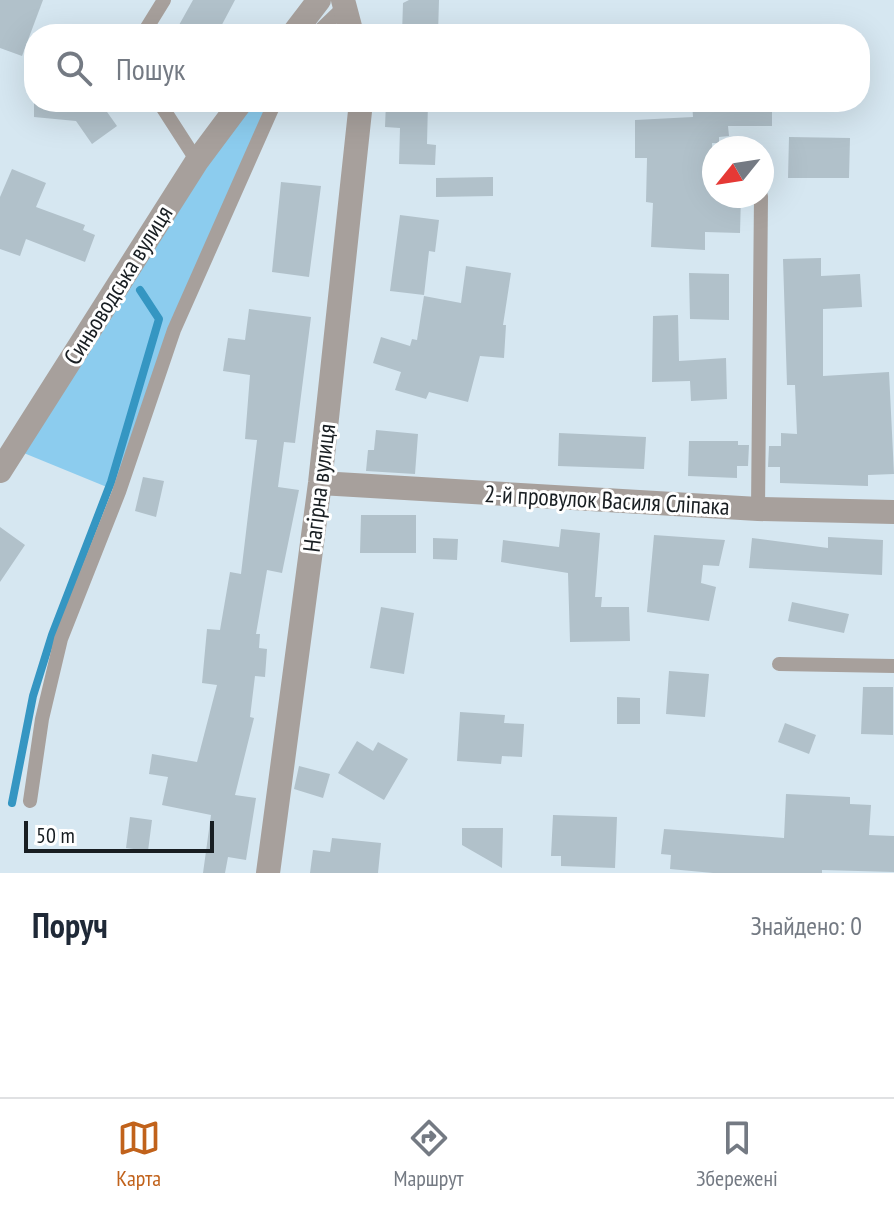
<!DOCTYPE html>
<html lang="uk">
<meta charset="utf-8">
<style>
body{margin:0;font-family:"PT Sans Narrow",sans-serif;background:#f2f2f3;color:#1f2937}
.compass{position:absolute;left:702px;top:136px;width:72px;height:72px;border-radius:50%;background:#fff;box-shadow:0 8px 32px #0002;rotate:240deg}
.scale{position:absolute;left:24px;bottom:20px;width:190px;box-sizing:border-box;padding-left:8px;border:4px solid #181e22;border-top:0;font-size:22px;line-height:28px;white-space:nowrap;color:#181e22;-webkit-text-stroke:6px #fff;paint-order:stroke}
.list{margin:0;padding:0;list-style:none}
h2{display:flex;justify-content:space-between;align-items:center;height:104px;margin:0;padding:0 32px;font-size:34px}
h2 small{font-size:26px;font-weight:400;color:#747a83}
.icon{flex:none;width:44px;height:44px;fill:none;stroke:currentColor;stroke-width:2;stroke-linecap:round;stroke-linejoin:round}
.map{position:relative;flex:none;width:894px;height:873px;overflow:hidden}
.search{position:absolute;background:#fff;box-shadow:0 8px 32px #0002;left:24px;right:24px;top:24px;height:88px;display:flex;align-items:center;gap:20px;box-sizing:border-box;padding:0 28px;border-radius:32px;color:#747a83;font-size:30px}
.sheet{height:224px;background:#fff}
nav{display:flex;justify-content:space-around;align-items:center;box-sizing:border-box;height:112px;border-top:2px solid #e0e1e3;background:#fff;font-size:22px;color:#747a83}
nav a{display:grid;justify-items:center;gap:4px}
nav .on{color:#c1621b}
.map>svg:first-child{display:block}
.green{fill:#8cccee}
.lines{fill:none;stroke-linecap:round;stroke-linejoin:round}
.stream{stroke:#3596c2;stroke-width:8}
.building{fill:#b1c1ca}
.lane{stroke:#a7a09c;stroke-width:14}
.street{stroke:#a7a09c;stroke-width:24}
.labels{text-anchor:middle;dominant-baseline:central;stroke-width:6;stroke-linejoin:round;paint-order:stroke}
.street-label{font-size:24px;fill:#181e22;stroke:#fff}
</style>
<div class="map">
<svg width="894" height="873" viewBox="0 0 894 873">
<rect width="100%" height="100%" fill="#d6e7f1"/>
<path class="green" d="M 241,102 L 275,102 L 174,329 L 119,492 L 14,449 Z"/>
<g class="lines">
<path class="stream" d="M 12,803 L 33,696 L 52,635 L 111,482 L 159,319 L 140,290"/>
</g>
<path class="building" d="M 0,0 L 43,0 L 22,56 L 0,48 Z
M 193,0 L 235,0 L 217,34 L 174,34 Z
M 409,0 L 439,0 L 438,34 L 402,34 L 403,3 Z
M 34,102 L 100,102 L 117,126 L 92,144 L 76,121 L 34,117 Z
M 386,102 L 428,102 L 427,144 L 436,145 L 435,165 L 399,164 L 400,128 L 385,127 Z
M 692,102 L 772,102 L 772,126 L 728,126 L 729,136 L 719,137 L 719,143 L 712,143 L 714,196 L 741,196 L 740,233 L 705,232 L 705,250 L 651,247 L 653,203 L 646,202 L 647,158 L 635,158 L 635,120 L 693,117 Z
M 789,137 L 850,138 L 849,178 L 788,178 Z
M 12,169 L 46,183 L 36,207 L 85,225 L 83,230 L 95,235 L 85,262 L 26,239 L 20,256 L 0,249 L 0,197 Z
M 493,177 L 493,196 L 436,197 L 436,178 Z
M 281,182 L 321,186 L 309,277 L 272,272 Z
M 400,215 L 439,220 L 435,252 L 429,251 L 424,295 L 390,291 Z
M 821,258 L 821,276 L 860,274 L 862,307 L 823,309 L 823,376 L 889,372 L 894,474 L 868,475 L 868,486 L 780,483 L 780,467 L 768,467 L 769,446 L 781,446 L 781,433 L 797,434 L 795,385 L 787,385 L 783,259 Z
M 466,266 L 511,273 L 503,325 L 506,325 L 504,358 L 480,356 L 468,402 L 429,392 L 426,399 L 395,390 L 401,372 L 373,363 L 381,337 L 410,346 L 412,339 L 417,340 L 424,296 L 461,303 Z
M 689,273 L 729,274 L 729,320 L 690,319 Z
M 249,309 L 311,317 L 295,443 L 284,442 L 278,487 L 299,490 L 282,573 L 267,570 L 256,634 L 260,634 L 259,648 L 267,649 L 265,677 L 255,676 L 250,717 L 254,718 L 235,795 L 256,798 L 246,860 L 228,857 L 225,873 L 203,873 L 211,815 L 162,805 L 168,777 L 149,774 L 152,754 L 197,762 L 217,685 L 202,683 L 207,629 L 220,630 L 230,572 L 241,574 L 257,440 L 245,439 L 250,375 L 223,371 L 228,338 L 245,340 Z
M 678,315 L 679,361 L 726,358 L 727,399 L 691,401 L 690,381 L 652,382 L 653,316 Z
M 376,430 L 418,434 L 415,474 L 366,471 L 368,450 L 374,450 Z
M 559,433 L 646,437 L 644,469 L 558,466 Z
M 689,441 L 738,441 L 738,445 L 749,445 L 748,466 L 737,466 L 737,478 L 688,476 Z
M 143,477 L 164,481 L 156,517 L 135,511 Z
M 361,515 L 416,515 L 416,553 L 360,553 Z
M 0,527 L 25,545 L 0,582 Z
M 561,529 L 600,533 L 595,597 L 602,597 L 601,607 L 629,607 L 630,641 L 570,642 L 568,573 L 501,562 L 503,540 L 559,547 Z
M 654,535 L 725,540 L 719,566 L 703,565 L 701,583 L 716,587 L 709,621 L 647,612 Z
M 828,537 L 883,540 L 882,575 L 749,568 L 752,538 L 828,548 Z
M 433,538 L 458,539 L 457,560 L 433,559 Z
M 792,602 L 849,614 L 844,633 L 788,621 Z
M 381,607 L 414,613 L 404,674 L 370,668 Z
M 669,671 L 709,674 L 705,717 L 666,714 Z
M 863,687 L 893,687 L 893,735 L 861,734 Z
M 617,697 L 640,698 L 640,724 L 617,724 Z
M 460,712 L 505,715 L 504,723 L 524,724 L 522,757 L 502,756 L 501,764 L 457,761 Z
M 785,723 L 816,735 L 809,754 L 778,742 Z
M 357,741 L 373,751 L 378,742 L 408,759 L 384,800 L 338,773 Z
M 299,766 L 330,774 L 323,798 L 294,789 Z
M 786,794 L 850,797 L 850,804 L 871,805 L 869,835 L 894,836 L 894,872 L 822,870 L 822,873 L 713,873 L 670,869 L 671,855 L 661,854 L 664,829 L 784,838 Z
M 553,815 L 617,817 L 615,868 L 561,866 L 561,856 L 551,856 Z
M 130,817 L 152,820 L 148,851 L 126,848 Z
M 462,828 L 503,828 L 502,868 L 462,845 Z
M 332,838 L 381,843 L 378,873 L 310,873 L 313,850 L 330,852 Z"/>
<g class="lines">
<path class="lane" d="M 143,34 L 164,0
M 316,34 L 344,7
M 159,102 L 197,161
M 758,509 L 761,196
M 779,664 L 894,666
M 30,801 L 42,719 L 61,639 L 119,492 L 174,330 L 275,102"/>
<path class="street" d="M 343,0 L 352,34
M 293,34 L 319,0
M 0,471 L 197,161 L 241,102
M 320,483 L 758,509 L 894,512
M 268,873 L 320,483 L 361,102"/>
</g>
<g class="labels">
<g class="street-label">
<text transform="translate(118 285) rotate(-58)">Синьоводська вулиця</text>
<text transform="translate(319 488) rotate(-83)">Нагірна вулиця</text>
<text transform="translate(607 500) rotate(3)">2-й провулок Василя Сліпака</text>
</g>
</g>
</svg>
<svg class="compass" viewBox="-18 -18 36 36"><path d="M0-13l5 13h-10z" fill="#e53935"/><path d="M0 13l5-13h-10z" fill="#747a83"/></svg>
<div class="scale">50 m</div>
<div class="search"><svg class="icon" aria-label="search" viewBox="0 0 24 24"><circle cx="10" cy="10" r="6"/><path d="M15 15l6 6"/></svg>Пошук</div>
</div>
<section class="sheet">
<h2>Поруч<small>Знайдено: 0</small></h2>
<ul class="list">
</ul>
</section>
<nav>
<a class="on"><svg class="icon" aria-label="map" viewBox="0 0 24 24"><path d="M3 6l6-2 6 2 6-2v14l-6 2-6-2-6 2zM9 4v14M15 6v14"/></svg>Карта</a>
<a><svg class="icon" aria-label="directions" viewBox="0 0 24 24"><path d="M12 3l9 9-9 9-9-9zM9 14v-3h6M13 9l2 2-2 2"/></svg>Маршрут</a>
<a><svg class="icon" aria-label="saved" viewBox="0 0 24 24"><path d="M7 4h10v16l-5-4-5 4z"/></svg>Збережені</a>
</nav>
